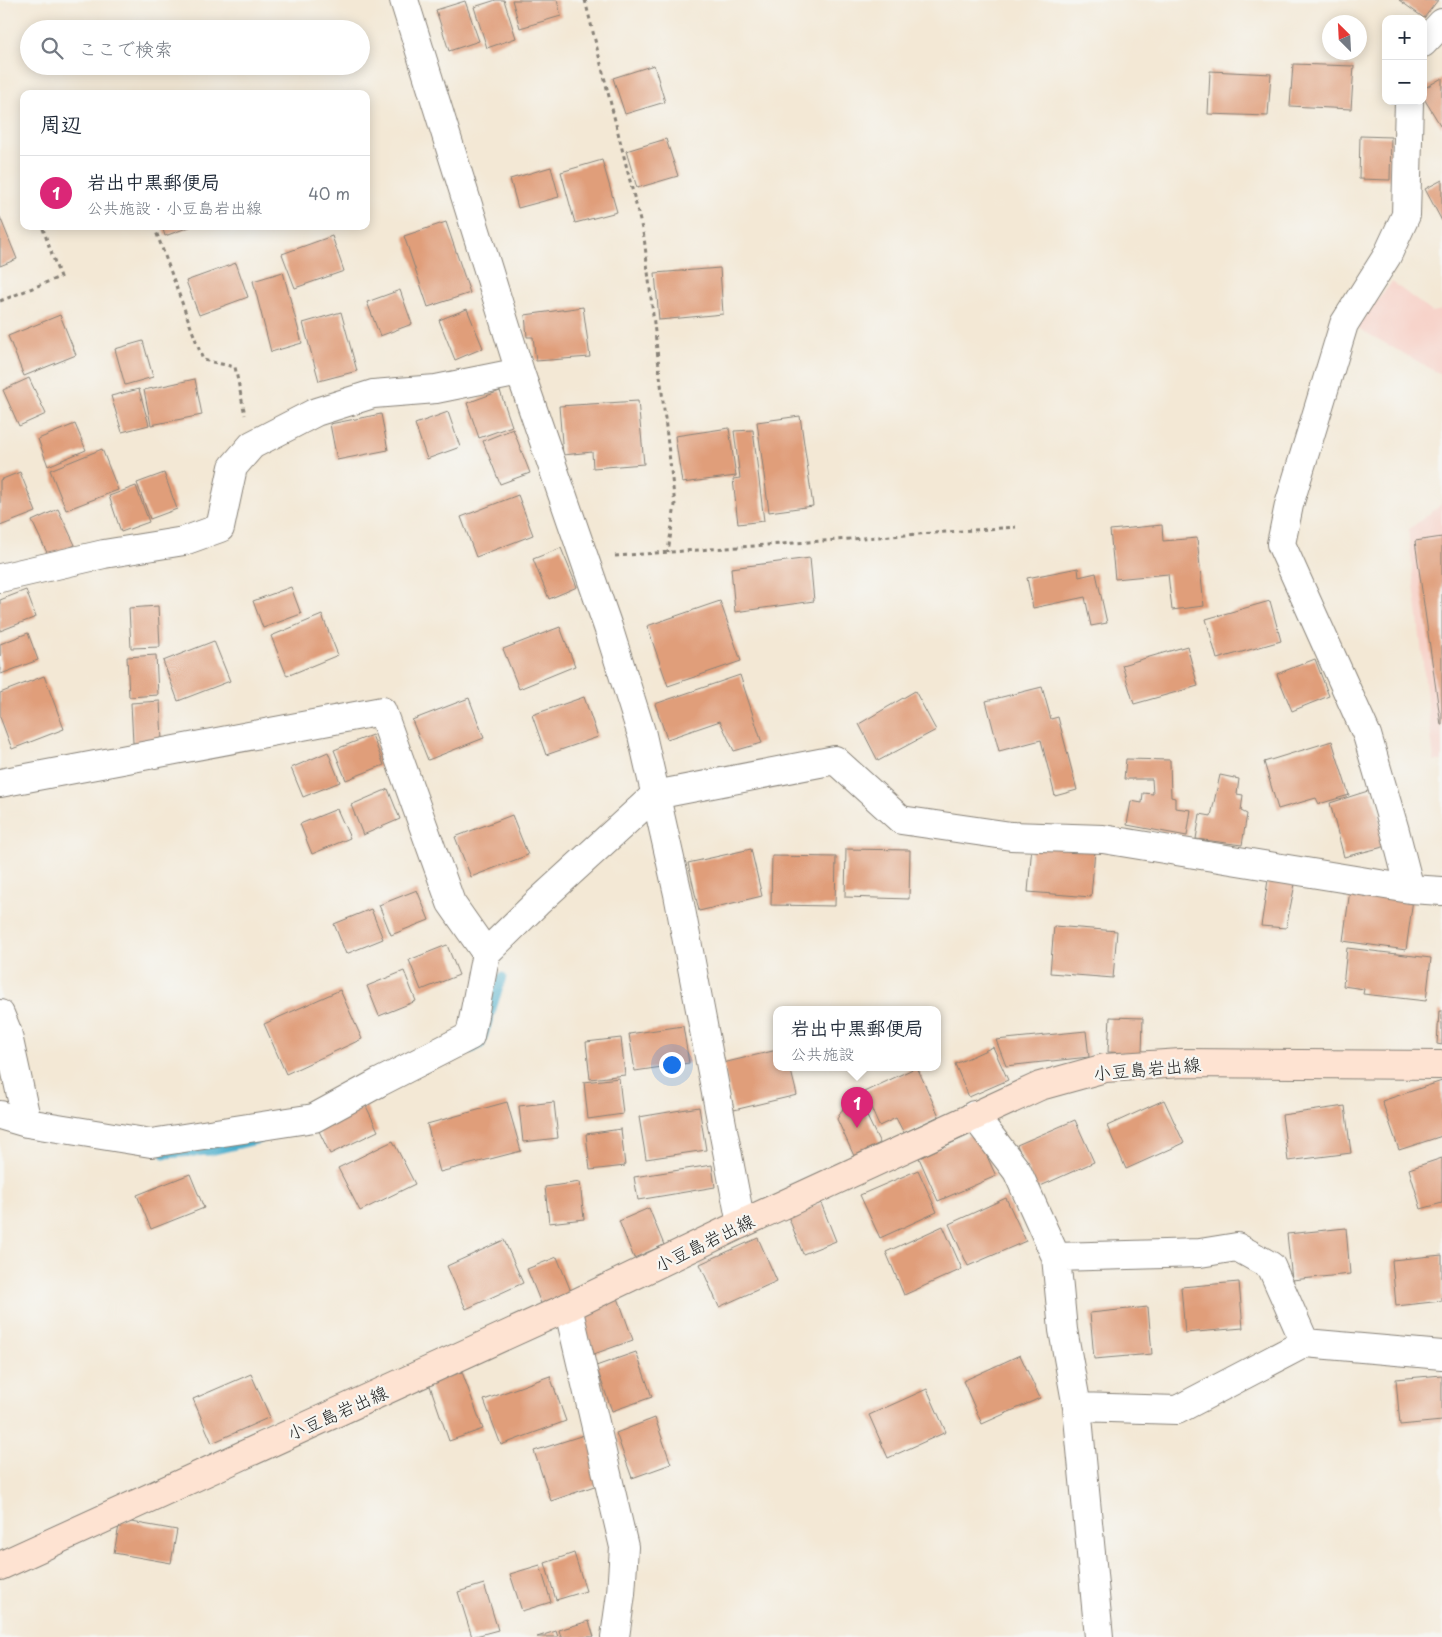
<!DOCTYPE html>
<html lang="ja">
<meta charset="utf-8">
<style>
body{margin:0;font-family:"Playpen Sans","Klee One",sans-serif;background:#f2f2f3;color:#1f2937}
.controls{position:absolute;right:15px;top:15px;display:grid;overflow:hidden;border-radius:10px;box-shadow:0 2px 12px #0003}
.controls button{width:45px;height:45px;display:grid;place-items:center;padding:0;border:0;border-bottom:1px solid #e0e1e3;background:#fff;color:#1f2937;font:25px sans-serif}
.compass{position:absolute;left:1322px;top:15px;width:45px;height:45px;border-radius:50%;background:#fff;box-shadow:0 2px 12px #0003;rotate:336deg}
.you{position:absolute;left:671px;top:1064px;width:18px;height:18px;margin:-12px;border:4px solid #fff;border-radius:50%;background:#1a73e8;box-shadow:0 0 0 8px #1a73e833}
.badge{display:grid;place-items:center;width:32px;height:32px;border-radius:50%;background:#db2777;color:#fff;font-size:16px;font-weight:700}
.pin{position:absolute;translate:-50% -41px;filter:drop-shadow(0 1px 2px #0008)}
.pin::after{content:'';position:absolute;top:26px;width:18px;height:15px;background:inherit;clip-path:polygon(0 0,100% 0,50% 100%)}
.popup{position:absolute;left:773px;top:1006px;width:168px;height:65px;box-sizing:border-box;display:grid;place-content:center;border-radius:10px;background:#fff;filter:drop-shadow(0 1px 4px #0005);font-size:16px;white-space:nowrap;color:#747a83}
.popup b{font-size:19px;color:#1f2937}
.popup::after{content:'';position:absolute;left:50%;top:100%;margin-left:-10px;border:10px solid transparent;border-top-color:#fff}
.list{margin:0;padding:0;list-style:none}
h2{display:flex;justify-content:space-between;align-items:center;height:65px;margin:0;padding:0 20px;font-size:21px}
h2 small{font-size:16px;font-weight:400;color:#747a83}
.list li{display:grid;grid-template-columns:32px 1fr auto;gap:15px;align-items:center;box-sizing:border-box;height:75px;padding:0 20px;border-top:1px solid #e0e1e3}
.list b{display:block;font-size:19px;white-space:nowrap}
.list p{margin:0;font-size:16px;white-space:nowrap;color:#747a83}
.list em{font-size:16px;font-style:normal;color:#747a83}
.icon{flex:none;width:28px;height:28px;fill:none;stroke:currentColor;stroke-width:2;stroke-linecap:round;stroke-linejoin:round}
.map{position:relative;flex:none;width:1442px;height:1637px;overflow:hidden}
.search{position:absolute;background:#fff;box-shadow:0 2px 12px #0003;left:20px;top:20px;width:350px;height:55px;display:flex;align-items:center;gap:12px;box-sizing:border-box;padding:0 18px;border-radius:28px;color:#747a83;font-size:19px}
.panel{position:absolute;background:#fff;box-shadow:0 2px 12px #0003;left:20px;top:90px;width:350px;height:140px;border-radius:10px}
.map>svg:first-child{display:block}
.built{fill:#f7d1c8}
.lines{fill:none;stroke-linecap:round;stroke-linejoin:round}
.stream{stroke:#4caecc;stroke-width:9}
.building{fill:#e09e7a}
.street-casing{stroke:#888278;stroke-width:30}
.secondary-casing{stroke:#888278;stroke-width:30}
.path{stroke:#888278;stroke-width:3;stroke-dasharray:4 4;stroke-linecap:butt}
.street{stroke:#fff;stroke-width:28}
.secondary{stroke:#fee3d2;stroke-width:28}
.labels{text-anchor:middle;dominant-baseline:central;stroke-width:4.5;stroke-linejoin:round;paint-order:stroke}
.street-label{font-size:18px;fill:#1c1c1c;stroke:#f6f6f2}
</style>
<div class="map">
<svg width="1442" height="1637" viewBox="0 0 1442 1637">
<rect width="100%" height="100%" fill="#f6f6f2"/>
<filter id="ink" filterUnits="userSpaceOnUse"><feTurbulence type="fractalNoise" baseFrequency=".02" numOctaves="2"/><feDisplacementMap in="SourceGraphic" scale="10" xChannelSelector="R" yChannelSelector="G"/><feConvolveMatrix kernelMatrix="1 2 1 2 8 2 1 2 1" color-interpolation-filters="sRGB"/></filter>
<filter id="wash" filterUnits="userSpaceOnUse"><feTurbulence type="fractalNoise" baseFrequency=".0096" numOctaves="4" result="noise"/><feDisplacementMap in="SourceGraphic" scale="20" xChannelSelector="R" yChannelSelector="G"/><feGaussianBlur stdDeviation="1.12" result="paint"/><feColorMatrix in="noise" values="0 0 0 0 0 0 0 0 0 0 0 0 0 0 0 0 0 1.4 0 .05"/><feComposite in="paint" operator="in"/></filter>
<g filter="url(#wash)">
<rect width="100%" height="100%" fill="#f3e8d5"/>
<path class="built" d="M 1392,282 L 1432,312 L 1442,310 L 1442,375 L 1356,327 Z
M 1442,504 L 1442,761 L 1434,761 L 1408,530 Z"/>
<g class="lines">
<path class="stream" d="M 471,1049 L 481,1044 L 502,977
M 164,1154 L 210,1151 L 260,1139"/>
</g>
<g id="blocks">
<path class="building" d="M 496,0 L 504,0 L 516,38 L 487,48 L 474,7 Z
M 512,0 L 557,0 L 561,16 L 520,28 Z
M 1399,0 L 1438,0 L 1424,18 Z
M 465,1 L 479,41 L 449,51 L 436,10 Z
M 1293,64 L 1354,66 L 1351,109 L 1290,106 Z
M 654,65 L 665,102 L 625,114 L 613,78 Z
M 1210,71 L 1271,74 L 1268,116 L 1208,114 Z
M 1442,78 L 1442,128 L 1423,97 L 1423,89 Z
M 1360,136 L 1391,137 L 1390,180 L 1359,179 Z
M 666,139 L 678,176 L 637,188 L 626,151 Z
M 602,160 L 617,212 L 575,223 L 561,172 Z
M 551,167 L 559,197 L 518,208 L 510,179 Z
M 1442,180 L 1442,221 L 1425,189 Z
M 0,217 L 17,259 L 0,266 Z
M 446,222 L 470,293 L 428,307 L 404,236 Z
M 162,226 L 192,226 L 165,236 Z
M 332,236 L 344,271 L 295,288 L 282,254 Z
M 236,263 L 248,297 L 199,315 L 186,281 Z
M 720,268 L 723,314 L 659,320 L 655,273 Z
M 283,272 L 302,343 L 271,352 L 253,281 Z
M 400,290 L 412,324 L 380,336 L 367,302 Z
M 583,307 L 590,357 L 536,361 L 533,337 L 527,337 L 525,315 Z
M 467,309 L 483,348 L 455,360 L 439,320 Z
M 341,312 L 357,371 L 319,381 L 303,323 Z
M 60,315 L 76,355 L 24,376 L 8,336 Z
M 143,341 L 153,377 L 125,385 L 115,349 Z
M 29,378 L 46,414 L 19,426 L 3,390 Z
M 195,379 L 202,415 L 151,425 L 144,390 Z
M 139,389 L 149,425 L 122,432 L 111,396 Z
M 500,391 L 512,426 L 479,438 L 467,403 Z
M 638,401 L 644,464 L 593,468 L 592,452 L 563,455 L 559,406 Z
M 448,412 L 460,447 L 427,459 L 415,424 Z
M 381,414 L 388,450 L 337,460 L 330,424 Z
M 800,416 L 813,506 L 769,512 L 757,422 Z
M 75,424 L 86,450 L 48,466 L 38,439 Z
M 729,428 L 736,476 L 682,483 L 675,436 Z
M 513,429 L 530,473 L 500,484 L 483,441 Z
M 753,430 L 764,521 L 738,524 L 733,479 L 740,478 L 734,431 Z
M 102,449 L 118,490 L 66,510 L 50,470 Z
M 20,472 L 36,512 L 0,526 L 0,480 Z
M 164,473 L 177,509 L 150,519 L 137,483 Z
M 136,486 L 149,522 L 121,532 L 109,496 Z
M 518,495 L 533,535 L 476,557 L 461,517 Z
M 58,509 L 75,545 L 49,557 L 32,521 Z
M 1162,525 L 1163,541 L 1197,538 L 1204,606 L 1172,610 L 1168,574 L 1115,579 L 1110,530 Z
M 1442,537 L 1442,725 L 1441,725 L 1415,541 Z
M 561,548 L 577,587 L 549,599 L 533,559 Z
M 810,558 L 814,601 L 735,612 L 731,568 Z
M 1078,568 L 1079,577 L 1096,573 L 1107,623 L 1091,626 L 1085,597 L 1033,608 L 1027,578 Z
M 291,587 L 301,614 L 263,628 L 253,601 Z
M 26,590 L 36,617 L 0,631 L 0,600 Z
M 720,601 L 741,661 L 668,686 L 647,626 Z
M 1270,601 L 1281,641 L 1217,659 L 1206,619 Z
M 158,606 L 160,647 L 131,648 L 129,608 Z
M 322,615 L 338,655 L 287,676 L 271,636 Z
M 560,627 L 575,666 L 519,689 L 503,649 Z
M 28,633 L 38,660 L 1,674 L 0,644 Z
M 214,641 L 230,681 L 178,701 L 163,661 Z
M 1187,646 L 1198,686 L 1134,704 L 1122,665 Z
M 156,655 L 158,695 L 129,697 L 127,657 Z
M 1315,659 L 1329,696 L 1292,711 L 1277,674 Z
M 740,675 L 762,743 L 734,751 L 720,721 L 667,739 L 655,704 Z
M 44,676 L 64,729 L 12,749 L 0,717 L 0,693 Z
M 1042,687 L 1051,719 L 1058,717 L 1077,790 L 1055,796 L 1041,740 L 999,751 L 986,701 Z
M 915,691 L 936,730 L 878,761 L 859,724 Z
M 584,697 L 598,737 L 546,755 L 532,715 Z
M 469,698 L 484,738 L 428,760 L 412,720 Z
M 160,701 L 162,741 L 133,743 L 131,703 Z
M 372,735 L 384,765 L 346,780 L 334,750 Z
M 1332,741 L 1349,795 L 1319,804 L 1316,798 L 1278,809 L 1264,762 Z
M 328,752 L 340,782 L 303,797 L 291,768 Z
M 1126,759 L 1170,760 L 1171,797 L 1175,798 L 1175,808 L 1191,810 L 1187,836 L 1127,825 L 1131,801 L 1142,803 L 1143,793 L 1153,794 L 1152,779 L 1124,779 Z
M 1220,775 L 1239,779 L 1237,794 L 1243,795 L 1241,811 L 1247,814 L 1242,845 L 1196,839 L 1200,814 L 1211,816 Z
M 388,789 L 400,819 L 363,835 L 351,805 Z
M 1371,790 L 1387,846 L 1344,857 L 1330,803 Z
M 337,809 L 350,838 L 312,854 L 300,824 Z
M 512,815 L 528,855 L 471,877 L 455,837 Z
M 1032,845 L 1095,850 L 1091,897 L 1028,892 Z
M 751,849 L 762,896 L 699,911 L 688,863 Z
M 846,849 L 910,850 L 909,899 L 845,897 Z
M 772,856 L 836,857 L 835,906 L 771,905 Z
M 1268,880 L 1295,884 L 1286,928 L 1261,926 Z
M 417,890 L 429,920 L 391,935 L 379,905 Z
M 1350,890 L 1413,899 L 1406,950 L 1343,941 Z
M 371,909 L 383,939 L 346,954 L 334,924 Z
M 1054,926 L 1117,931 L 1113,978 L 1050,973 Z
M 447,945 L 459,975 L 421,990 L 409,960 Z
M 1347,948 L 1431,958 L 1426,1001 L 1363,994 L 1364,989 L 1343,986 Z
M 404,971 L 416,1001 L 379,1016 L 367,986 Z
M 340,990 L 362,1039 L 286,1074 L 264,1024 Z
M 1439,1011 L 1442,1011 L 1442,1045 L 1437,1044 Z
M 1110,1017 L 1143,1018 L 1142,1054 L 1108,1052 Z
M 683,1026 L 689,1063 L 635,1071 L 629,1034 Z
M 1086,1031 L 1089,1057 L 1006,1066 L 996,1040 Z
M 621,1038 L 625,1075 L 590,1079 L 586,1042 Z
M 993,1047 L 1008,1080 L 969,1097 L 955,1064 Z
M 777,1050 L 777,1067 L 790,1067 L 797,1095 L 734,1110 L 723,1063 Z
M 917,1067 L 939,1116 L 904,1133 L 896,1118 L 879,1126 L 864,1092 Z
M 619,1078 L 623,1114 L 588,1119 L 584,1082 Z
M 1442,1081 L 1442,1136 L 1399,1150 L 1382,1101 Z
M 859,1100 L 880,1143 L 854,1156 L 837,1119 L 844,1107 Z
M 1164,1100 L 1184,1143 L 1126,1169 L 1107,1126 Z
M 507,1102 L 521,1151 L 440,1172 L 427,1124 Z
M 554,1102 L 558,1138 L 523,1142 L 519,1106 Z
M 366,1106 L 378,1131 L 330,1154 L 318,1129 Z
M 1345,1106 L 1351,1153 L 1288,1161 L 1282,1115 Z
M 699,1107 L 706,1150 L 646,1159 L 639,1117 Z
M 1075,1120 L 1094,1162 L 1036,1188 L 1017,1145 Z
M 621,1129 L 625,1166 L 590,1170 L 586,1134 Z
M 976,1132 L 996,1176 L 938,1201 L 919,1158 Z
M 393,1141 L 415,1184 L 360,1211 L 338,1168 Z
M 1442,1158 L 1442,1203 L 1421,1209 L 1409,1169 Z
M 712,1165 L 715,1187 L 638,1200 L 634,1177 Z
M 918,1170 L 937,1212 L 880,1238 L 860,1195 Z
M 190,1174 L 204,1208 L 151,1229 L 137,1195 Z
M 580,1182 L 584,1219 L 549,1223 L 545,1187 Z
M 1006,1198 L 1026,1241 L 968,1266 L 949,1224 Z
M 821,1203 L 836,1241 L 803,1254 L 788,1216 Z
M 649,1208 L 664,1245 L 634,1258 L 619,1221 Z
M 943,1226 L 962,1269 L 904,1295 L 886,1252 Z
M 1346,1228 L 1350,1274 L 1292,1280 L 1287,1234 Z
M 758,1238 L 777,1281 L 719,1307 L 700,1264 Z
M 504,1240 L 523,1283 L 466,1309 L 447,1266 Z
M 1442,1255 L 1442,1301 L 1396,1306 L 1392,1260 Z
M 557,1257 L 572,1294 L 542,1306 L 527,1269 Z
M 1239,1282 L 1243,1328 L 1185,1333 L 1181,1287 Z
M 617,1295 L 633,1340 L 594,1354 L 578,1309 Z
M 1148,1307 L 1152,1354 L 1094,1359 L 1090,1313 Z
M 636,1352 L 652,1397 L 612,1411 L 596,1366 Z
M 1020,1355 L 1040,1398 L 982,1424 L 963,1381 Z
M 462,1372 L 483,1429 L 449,1441 L 429,1383 Z
M 251,1374 L 270,1417 L 212,1443 L 193,1399 Z
M 1442,1375 L 1442,1421 L 1400,1425 L 1396,1379 Z
M 550,1376 L 566,1421 L 501,1445 L 484,1400 Z
M 927,1389 L 946,1432 L 888,1458 L 869,1415 Z
M 655,1418 L 671,1464 L 632,1478 L 616,1433 Z
M 587,1434 L 603,1483 L 551,1501 L 534,1451 Z
M 120,1520 L 177,1530 L 171,1563 L 114,1553 Z
M 574,1553 L 586,1591 L 556,1600 L 545,1563 Z
M 540,1565 L 551,1602 L 522,1611 L 510,1574 Z
M 484,1584 L 498,1630 L 472,1637 L 458,1592 Z
M 589,1621 L 594,1637 L 561,1637 L 559,1630 Z
M 556,1631 L 558,1637 L 537,1637 Z"/>
</g>
</g>
<g filter="url(#ink)">
<use href="#blocks" fill-opacity="0" stroke="#888278" stroke-width="1"/>
<g class="lines">
<g class="street-casing">
<path id="street" d="M 404,0 L 520,372 L 609,630 L 642,735 L 678,894 L 741,1224
M 1423,43 L 1442,23
M 1409,101 L 1406,215 L 1387,256 L 1344,324 L 1289,505 L 1281,544 L 1367,735 L 1395,831 L 1410,889
M 0,578 L 104,554 L 184,541 L 220,528 L 233,467 L 252,445 L 316,412 L 373,394 L 436,389 L 520,372
M 0,783 L 382,711 L 451,903 L 486,953
M 0,1014 L 7,1031 L 27,1123
M 0,1115 L 27,1123 L 151,1143 L 314,1118 L 380,1082 L 470,1036 L 486,953 L 537,903 L 655,795 L 835,760 L 901,820 L 1011,836 L 1103,839 L 1410,889 L 1442,891
M 974,1115 L 1017,1171 L 1056,1257 L 1063,1330 L 1077,1407 L 1099,1637
M 1056,1257 L 1200,1253 L 1237,1247 L 1271,1266 L 1305,1343 L 1442,1355
M 568,1307 L 624,1547 L 621,1594 L 615,1637
M 1077,1407 L 1177,1410 L 1305,1343"/>
</g>
<g class="secondary-casing">
<path id="secondary" d="M 0,1566 L 568,1307 L 741,1224 L 1040,1086 L 1105,1068 L 1181,1063 L 1442,1065"/>
</g>
<path class="path" d="M 585,0 L 644,237 L 675,505 L 668,552
M 154,226 L 203,360 L 235,367 L 245,415
M 0,301 L 60,277 L 42,226
M 615,556 L 1016,527"/>
<use href="#street" class="street"/>
<use href="#secondary" class="secondary"/>
</g>
</g>
<g class="labels">
<g class="street-label">
<text transform="translate(1147 1068) rotate(-5)">小豆島岩出線</text>
<text transform="translate(704 1242) rotate(-26)">小豆島岩出線</text>
<text transform="translate(337 1412) rotate(-24)">小豆島岩出線</text>
</g>
</g>
</svg>
<div class="controls">
<button>+</button>
<button>−</button>
</div>
<svg class="compass" viewBox="-18 -18 36 36"><path d="M0-13l5 13h-10z" fill="#e53935"/><path d="M0 13l5-13h-10z" fill="#747a83"/></svg>
<div class="you"></div>
<div class="pin badge" style="left:857px;top:1128px">1</div>
<div class="popup"><b>岩出中黒郵便局</b>公共施設</div>
<div class="search"><svg class="icon" aria-label="search" viewBox="0 0 24 24"><circle cx="10" cy="10" r="6"/><path d="M15 15l6 6"/></svg>ここで検索</div>
<section class="panel">
<h2>周辺<small></small></h2>
<ul class="list">
<li><span class="badge">1</span><div><b>岩出中黒郵便局</b><p>公共施設 · 小豆島岩出線</p></div><em>40 m</em></li>
</ul>
</section>
</div>
